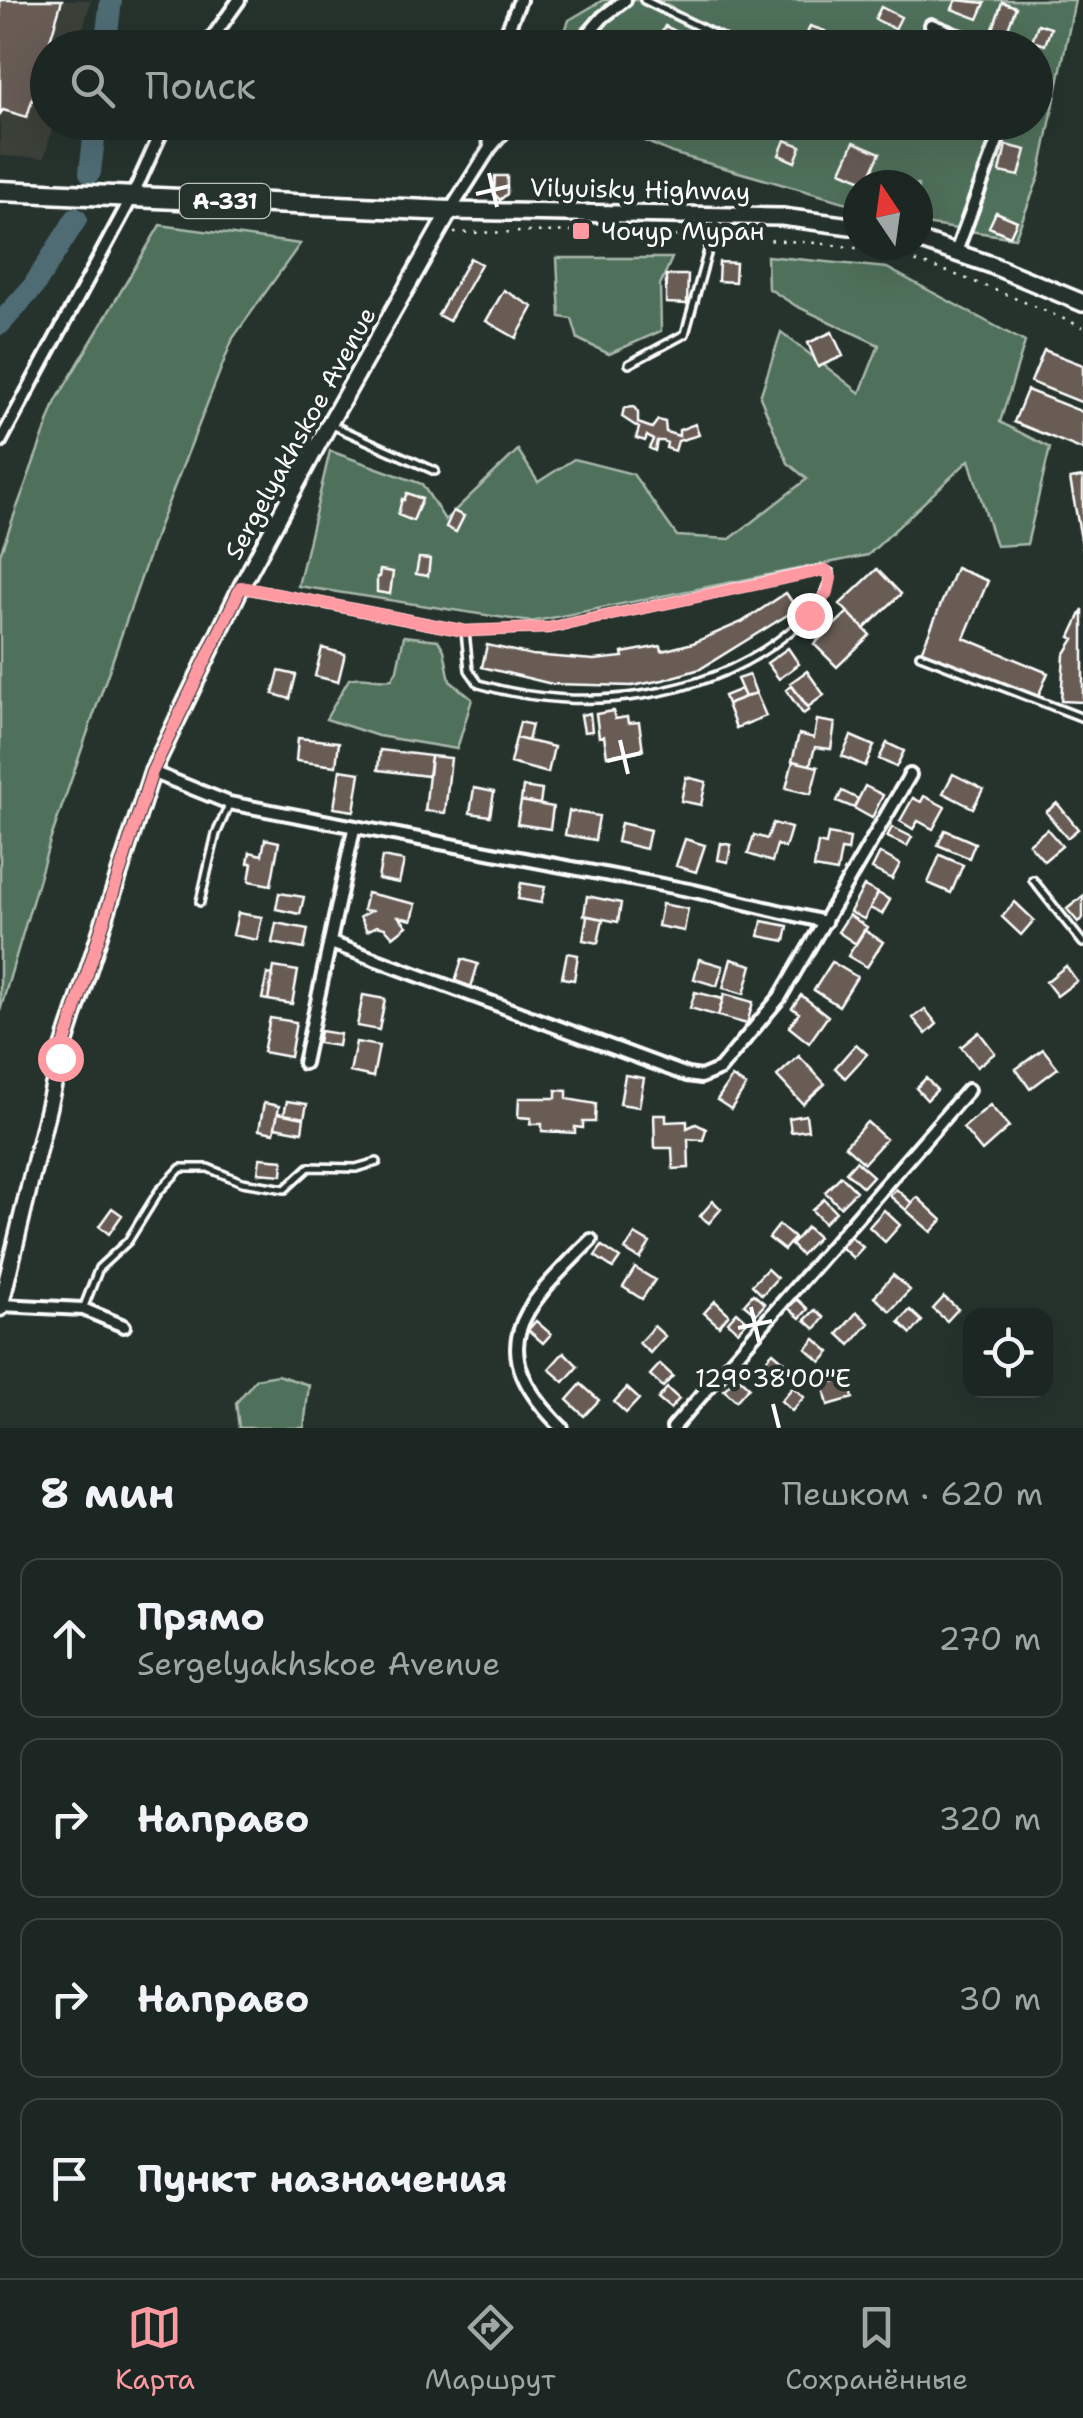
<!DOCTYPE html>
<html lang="ru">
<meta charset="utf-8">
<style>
body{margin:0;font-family:"Shantell Sans",sans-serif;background:#29322f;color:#f1f3f6}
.controls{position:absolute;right:30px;bottom:30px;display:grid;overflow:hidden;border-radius:20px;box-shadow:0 10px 40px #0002}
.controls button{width:90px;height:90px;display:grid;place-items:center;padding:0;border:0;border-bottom:2px solid #3a4340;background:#1c2622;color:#f1f3f6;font:50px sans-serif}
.compass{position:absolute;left:843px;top:170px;width:90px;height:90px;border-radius:50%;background:#1c2622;box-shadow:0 10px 40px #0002;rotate:347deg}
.stop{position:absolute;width:30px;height:30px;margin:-22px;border:8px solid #ff9aa2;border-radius:50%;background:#fff}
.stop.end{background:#ff9aa2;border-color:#fff;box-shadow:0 2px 10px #0008}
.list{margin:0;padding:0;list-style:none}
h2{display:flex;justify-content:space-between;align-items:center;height:130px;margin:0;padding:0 40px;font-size:42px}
h2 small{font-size:32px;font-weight:400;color:#a0a5a5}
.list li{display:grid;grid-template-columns:65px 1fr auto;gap:30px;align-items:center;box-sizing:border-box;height:160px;margin:0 20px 20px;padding:0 20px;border:2px solid #3a4340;border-radius:20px}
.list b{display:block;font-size:38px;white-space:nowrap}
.list p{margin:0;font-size:32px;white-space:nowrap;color:#a0a5a5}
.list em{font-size:32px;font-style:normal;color:#a0a5a5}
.icon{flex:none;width:55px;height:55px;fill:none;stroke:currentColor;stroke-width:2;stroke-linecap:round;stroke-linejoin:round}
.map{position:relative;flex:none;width:1083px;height:1428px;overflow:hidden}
.search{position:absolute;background:#1c2622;box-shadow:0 10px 40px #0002;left:30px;right:30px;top:30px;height:110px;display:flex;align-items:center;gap:25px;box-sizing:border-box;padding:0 35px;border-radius:55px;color:#a0a5a5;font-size:38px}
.sheet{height:850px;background:#1c2622}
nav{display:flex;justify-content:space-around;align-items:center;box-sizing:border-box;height:140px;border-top:2px solid #3a4340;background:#1c2622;font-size:28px;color:#a0a5a5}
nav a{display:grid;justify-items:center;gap:5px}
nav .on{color:#ff9aa2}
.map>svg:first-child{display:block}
.built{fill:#3a3f39}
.green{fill:#50705a;stroke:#a8b8ac;stroke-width:2.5}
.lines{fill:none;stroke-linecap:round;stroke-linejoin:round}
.river{stroke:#4f6c75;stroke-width:22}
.building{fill:#675c55;stroke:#fff;stroke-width:2.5}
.lane-casing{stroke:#fff;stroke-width:12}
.street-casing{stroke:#fff;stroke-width:18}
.secondary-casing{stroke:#fff;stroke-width:21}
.primary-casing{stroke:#fff;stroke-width:22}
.highway-casing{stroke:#fff;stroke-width:25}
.path{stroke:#fff;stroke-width:2.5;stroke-dasharray:2.5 8;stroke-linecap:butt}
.lane{stroke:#26332d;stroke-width:5}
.street{stroke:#26332d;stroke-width:10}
.secondary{stroke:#26332d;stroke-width:14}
.primary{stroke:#26332d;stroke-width:15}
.highway{stroke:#26332d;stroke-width:18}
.route{stroke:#ff9aa2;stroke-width:12}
.ticks{fill:none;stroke:#fff;stroke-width:4}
.poi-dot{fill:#ff9aa2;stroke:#26332d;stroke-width:4}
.labels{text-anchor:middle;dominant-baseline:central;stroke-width:9;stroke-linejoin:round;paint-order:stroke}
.shield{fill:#26332d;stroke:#bec2c0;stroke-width:2.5}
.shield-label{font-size:22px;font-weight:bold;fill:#fff}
.street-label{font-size:25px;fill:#fff;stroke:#26332d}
.poi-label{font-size:25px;fill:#fff;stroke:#26332d;text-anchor:start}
.ticks-label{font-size:25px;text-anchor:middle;fill:#fff;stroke:#26332d;stroke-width:9;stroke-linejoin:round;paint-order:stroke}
</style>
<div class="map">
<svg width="1083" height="1428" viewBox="0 0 1083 1428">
<rect width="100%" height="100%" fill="#26332d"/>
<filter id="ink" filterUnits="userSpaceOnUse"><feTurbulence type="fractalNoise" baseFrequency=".01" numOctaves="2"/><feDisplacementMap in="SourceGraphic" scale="20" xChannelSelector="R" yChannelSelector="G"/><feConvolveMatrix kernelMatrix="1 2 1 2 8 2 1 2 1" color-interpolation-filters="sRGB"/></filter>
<g filter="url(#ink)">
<path class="built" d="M 0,0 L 91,0 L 78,47 L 48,48 L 48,122 L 54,123 L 44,158 L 0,156 Z"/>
<path class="green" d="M 603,0 L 1075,0 L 1039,177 L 1015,238 L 918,223 L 918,185 L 858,185 L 858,206 L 672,153 L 605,123 L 1036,122 L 1036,48 L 559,48 L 569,20 Z
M 160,225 L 300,244 L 233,338 L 159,526 L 50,841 L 0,1011 L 0,554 L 56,401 Z
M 767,256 L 887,268 L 1025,342 L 1000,422 L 1050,448 L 1027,544 L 996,546 L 969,460 L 868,555 L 531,622 L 298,586 L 330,451 L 422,484 L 445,520 L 518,450 L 538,482 L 574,459 L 633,474 L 677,536 L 730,539 L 807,479 L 788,463 L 760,397 L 781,332 L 860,393 L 879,345 L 796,306 L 768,288 Z
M 557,258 L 672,258 L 660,285 L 661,331 L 609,354 L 578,339 L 572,319 L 560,317 Z
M 404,636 L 438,640 L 444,650 L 450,681 L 472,699 L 457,749 L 378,736 L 326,719 L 349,679 C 364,674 376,682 392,679 L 397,670 Z
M 277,1375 L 309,1385 L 304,1428 L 239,1428 L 236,1403 L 256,1379 Z"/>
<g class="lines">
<path class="river" d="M 105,48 L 111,0
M 90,172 L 96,122
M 0,324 L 33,287 L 76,219"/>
</g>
<path class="building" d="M 0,0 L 62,0 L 27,117 L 3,110 L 0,114 Z
M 956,0 L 985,3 L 978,19 L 952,9 Z
M 1002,2 L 1016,7 L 1004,39 L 991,35 Z
M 881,7 L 901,17 L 895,29 L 875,19 Z
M 1038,24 L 1051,28 L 1045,45 L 1032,41 Z
M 665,26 L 692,39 L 688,48 L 669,48 L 657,42 Z
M 810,26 L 825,31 L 820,48 L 802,46 Z
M 911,30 L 929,35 L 926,45 L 918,43 L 916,48 L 907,48 Z
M 133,33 L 157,41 L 154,48 L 128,48 Z
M 785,140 L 801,146 L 795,162 L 779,155 Z
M 854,142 L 880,153 L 867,182 L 841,171 Z
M 1006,145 L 1026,150 L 1019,176 L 1000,172 Z
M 495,176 L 507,176 L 507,194 L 500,200 L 494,194 Z
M 996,212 L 1017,221 L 1010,236 L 989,227 Z
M 470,258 L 481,264 L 449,321 L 438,315 Z
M 719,262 L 736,263 L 735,282 L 718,281 Z
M 666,275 L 688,275 L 687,304 L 666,303 Z
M 504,290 L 533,307 L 516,338 L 486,321 Z
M 832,332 L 843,356 L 818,367 L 808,343 Z
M 1044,350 L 1083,365 L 1083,403 L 1031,382 Z
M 1027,390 L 1083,412 L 1083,450 L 1014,422 Z
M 634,407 L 638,413 L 638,423 L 652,428 L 658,420 L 665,422 L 666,432 L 679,436 L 679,430 L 695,424 L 699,435 L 678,441 L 675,451 L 666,448 L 667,443 L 663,441 L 657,441 L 655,451 L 649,448 L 653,440 L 647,436 L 645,441 L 636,438 L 639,428 L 622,417 L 624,408 Z
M 1083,477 L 1083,550 L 1070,479 Z
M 407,493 L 422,499 L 413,521 L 398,515 L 402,499 L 404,500 Z
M 453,511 L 464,516 L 456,532 L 446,527 Z
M 419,558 L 430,559 L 428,576 L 416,574 Z
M 956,568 L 988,581 L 964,638 L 1048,673 L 1037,699 L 921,652 Z
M 877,569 L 901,594 L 864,629 L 840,604 Z
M 380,570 L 393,572 L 390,594 L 377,592 L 377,577 L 379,577 Z
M 786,593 L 797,609 L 700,669 L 663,680 L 632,686 L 552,684 L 482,667 L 487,645 L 532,655 L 594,660 L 623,657 L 622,653 L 661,646 L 662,651 L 693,643 L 742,622 Z
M 1083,609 L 1083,702 L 1061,701 L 1064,655 L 1074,639 L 1070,637 Z
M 848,612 L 870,635 L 837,667 L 814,644 Z
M 322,648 L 345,654 L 338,682 L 315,676 Z
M 788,648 L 799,664 L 779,679 L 767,663 Z
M 279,671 L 296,675 L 290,699 L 273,694 Z
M 807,671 L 824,695 L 808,707 L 790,683 Z
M 749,675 L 756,693 L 745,697 L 737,679 Z
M 792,686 L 809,710 L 803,714 L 786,690 Z
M 741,689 L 745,697 L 727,704 L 724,696 Z
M 756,693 L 766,716 L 736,728 L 727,704 Z
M 613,711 L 615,719 L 627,717 L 628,723 L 639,722 L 643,750 L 607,756 L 604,736 L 599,737 L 596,714 Z
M 590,713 L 592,731 L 584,732 L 581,715 Z
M 817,720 L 835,723 L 831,749 L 815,747 L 810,765 L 792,761 L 799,734 L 814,738 Z
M 520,722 L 532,725 L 528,741 L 516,738 Z
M 851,736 L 874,746 L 865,766 L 842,756 Z
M 298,738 L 339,742 L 336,766 L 296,761 Z
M 516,738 L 554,747 L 548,773 L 510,763 Z
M 887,743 L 904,751 L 896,767 L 879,759 Z
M 380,750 L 431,756 L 428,776 L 378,770 Z
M 431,756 L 451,758 L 445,813 L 425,811 Z
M 793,761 L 818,767 L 811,794 L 786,788 Z
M 340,770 L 360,773 L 354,811 L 334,808 Z
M 953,774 L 983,789 L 973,808 L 943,793 Z
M 686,777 L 706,782 L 701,805 L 681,801 Z
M 865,786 L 883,795 L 872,818 L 854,808 Z
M 523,787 L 542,790 L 540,804 L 521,801 Z
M 474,788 L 494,792 L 490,816 L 470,813 Z
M 842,791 L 858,799 L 854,808 L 837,801 Z
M 924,796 L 945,807 L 933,829 L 918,821 L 913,829 L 900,821 L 913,798 L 921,802 Z
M 521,801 L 553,807 L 550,829 L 517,824 Z
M 1057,803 L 1078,829 L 1067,838 L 1046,812 Z
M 569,811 L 599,816 L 595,840 L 565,835 Z
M 621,823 L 650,830 L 646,849 L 617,842 Z
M 773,823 L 791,828 L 785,848 L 777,845 L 772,862 L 748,854 L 754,835 L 767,839 Z
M 892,827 L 912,837 L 907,846 L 887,837 Z
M 1047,829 L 1062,846 L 1044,861 L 1029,844 Z
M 945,830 L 975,843 L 969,858 L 938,845 Z
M 828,834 L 850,838 L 848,851 L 841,850 L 837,872 L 814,868 L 818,843 L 826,845 Z
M 265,839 L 279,842 L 271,885 L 249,881 L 252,863 L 248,863 L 250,852 L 262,855 Z
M 685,839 L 705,845 L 696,872 L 676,866 Z
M 721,843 L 731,845 L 728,862 L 718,860 Z
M 880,853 L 900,864 L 892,879 L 872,869 Z
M 940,855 L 963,865 L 951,893 L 928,883 Z
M 382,857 L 404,861 L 399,883 L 378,879 Z
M 521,883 L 545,887 L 541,903 L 518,899 Z
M 864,886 L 878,893 L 864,919 L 850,912 Z
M 279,893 L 304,897 L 300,914 L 276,909 Z
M 367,893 L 416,904 L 412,920 L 399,917 L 407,926 L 393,937 L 385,928 L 377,926 L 367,931 L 360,917 L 371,911 L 363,910 Z
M 878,893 L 890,900 L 882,914 L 870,908 Z
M 587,896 L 621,903 L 618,922 L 584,915 Z
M 1083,896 L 1083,918 L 1078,922 L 1067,909 Z
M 1015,902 L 1034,920 L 1021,935 L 1002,917 Z
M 662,904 L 688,909 L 684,931 L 658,926 Z
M 238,913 L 262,917 L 257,940 L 233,935 Z
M 849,915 L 867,927 L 856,944 L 838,932 Z
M 587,916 L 603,919 L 598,943 L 583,940 Z
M 762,921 L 788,926 L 785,941 L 759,936 Z
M 276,923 L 308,929 L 304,949 L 272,943 Z
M 864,930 L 883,942 L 867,967 L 848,956 Z
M 567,953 L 578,955 L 574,980 L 562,978 Z
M 462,959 L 478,964 L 471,987 L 455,982 Z
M 699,959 L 723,966 L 717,986 L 694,979 Z
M 731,959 L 752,965 L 744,994 L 723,988 Z
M 832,962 L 857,977 L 839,1006 L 814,990 Z
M 1066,966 L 1077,981 L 1057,996 L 1046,982 Z
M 274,967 L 298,971 L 292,1004 L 268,1000 Z
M 267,974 L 273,975 L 268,1000 L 262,999 Z
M 695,992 L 723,999 L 718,1016 L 690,1008 Z
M 724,994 L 753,1002 L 747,1024 L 718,1016 Z
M 363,995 L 385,999 L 379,1030 L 357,1026 Z
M 801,995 L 828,1016 L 809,1043 L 789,1027 L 799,1013 L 792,1008 Z
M 925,1009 L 937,1024 L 926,1034 L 913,1018 Z
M 270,1018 L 296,1022 L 290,1057 L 263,1052 Z
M 320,1031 L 340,1034 L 338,1046 L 318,1043 Z
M 979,1032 L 995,1053 L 977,1067 L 961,1047 Z
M 356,1042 L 379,1046 L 373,1077 L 350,1072 Z
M 856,1044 L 867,1054 L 845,1078 L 835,1068 Z
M 1043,1049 L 1058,1068 L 1030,1089 L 1016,1069 Z
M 799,1056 L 825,1084 L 803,1104 L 777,1076 Z
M 625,1075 L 644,1078 L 639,1107 L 620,1104 Z
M 732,1077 L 746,1086 L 731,1109 L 717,1100 Z
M 926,1078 L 937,1090 L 927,1100 L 916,1088 Z
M 556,1090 L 567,1091 L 567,1099 L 596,1104 L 595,1122 L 583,1122 L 583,1128 L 575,1127 L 575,1133 L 542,1131 L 542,1124 L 530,1124 L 531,1118 L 518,1117 L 519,1098 L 556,1098 Z
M 287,1101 L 307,1104 L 304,1118 L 284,1114 Z
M 264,1103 L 279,1106 L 274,1133 L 259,1130 Z
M 990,1105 L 1009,1127 L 982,1151 L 963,1128 Z
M 278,1113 L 304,1118 L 302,1132 L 275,1127 Z
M 654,1115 L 666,1115 L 666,1122 L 687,1121 L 687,1128 L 696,1124 L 706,1129 L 703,1140 L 688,1139 L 689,1168 L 673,1169 L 672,1148 L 655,1148 Z
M 806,1115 L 808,1130 L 791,1132 L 789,1118 Z
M 867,1122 L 886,1139 L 864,1163 L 845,1146 Z
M 260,1158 L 283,1160 L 282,1175 L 258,1173 Z
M 856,1161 L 873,1176 L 863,1187 L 846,1172 Z
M 841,1176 L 856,1191 L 840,1207 L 825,1192 Z
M 896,1189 L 912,1203 L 906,1210 L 890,1196 Z
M 917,1197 L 942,1220 L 931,1232 L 906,1210 Z
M 824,1199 L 836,1212 L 824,1223 L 812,1210 Z
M 713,1201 L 721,1209 L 709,1223 L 700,1216 Z
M 112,1208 L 122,1215 L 109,1234 L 99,1226 Z
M 884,1210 L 900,1225 L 885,1242 L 869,1227 Z
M 779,1225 L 794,1238 L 784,1250 L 769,1238 Z
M 807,1227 L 818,1237 L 801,1255 L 791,1245 Z
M 635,1234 L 650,1243 L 640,1259 L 625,1250 Z
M 850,1236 L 863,1247 L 853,1258 L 841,1247 Z
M 602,1246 L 620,1258 L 613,1268 L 595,1256 Z
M 635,1268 L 655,1280 L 642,1299 L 623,1287 Z
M 767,1269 L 777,1278 L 762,1295 L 752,1285 Z
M 893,1275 L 910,1290 L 890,1311 L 874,1297 Z
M 753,1294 L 765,1304 L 756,1314 L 744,1304 Z
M 944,1297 L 958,1309 L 947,1321 L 933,1309 Z
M 797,1299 L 808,1309 L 800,1318 L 788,1308 Z
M 715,1301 L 729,1314 L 719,1326 L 704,1313 Z
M 815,1310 L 824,1318 L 815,1329 L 805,1320 Z
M 910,1310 L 922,1321 L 911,1334 L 899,1322 Z
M 737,1312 L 747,1321 L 738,1331 L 728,1322 Z
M 857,1312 L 869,1323 L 850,1345 L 838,1334 Z
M 536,1321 L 551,1334 L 543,1343 L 528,1330 Z
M 654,1326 L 665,1336 L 650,1353 L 639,1343 Z
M 815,1339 L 830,1352 L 821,1362 L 806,1349 Z
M 564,1352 L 578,1366 L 564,1382 L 549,1369 Z
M 773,1352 L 786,1363 L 774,1377 L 761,1365 Z
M 660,1364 L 673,1376 L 663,1387 L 650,1375 Z
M 737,1376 L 749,1387 L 736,1401 L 724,1390 Z
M 848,1378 L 853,1398 L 828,1405 L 823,1384 Z
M 581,1384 L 599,1400 L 584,1416 L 567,1400 Z
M 793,1387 L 804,1397 L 792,1411 L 781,1401 Z
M 627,1388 L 639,1399 L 626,1413 L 614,1402 Z
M 667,1388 L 679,1399 L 670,1409 L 658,1399 Z"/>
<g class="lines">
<g class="lane-casing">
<path id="lane" d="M 644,0 L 742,48
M 629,364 L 685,334 L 717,218
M 332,425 L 435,471
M 244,588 L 465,631 L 549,628 L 821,570 L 830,573 C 830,597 811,614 793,629 C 710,700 581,715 479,684 L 469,670 L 465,631
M 920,655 L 1083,718
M 1033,880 L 1083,943
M 200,902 L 216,834 L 229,805
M 83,1309 L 99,1268 L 128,1241 L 159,1191 L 181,1168 L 208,1168 L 242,1182 L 285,1189 L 309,1167 L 356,1168 L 377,1162"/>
</g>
<g class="street-casing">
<path id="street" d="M 931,25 L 989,48
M 205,48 L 239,0
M 500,48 L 520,0
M 576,48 L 603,17 L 625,0
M 488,122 L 490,148
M 450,211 L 490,148 L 512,122
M 956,252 L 1004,122
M 0,442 L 132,197 L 166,122
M 152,772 L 229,803 L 694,891 L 825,922
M 331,943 L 687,1075 L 701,1077 L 720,1069 L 780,997 L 910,775
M 304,1063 L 354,829
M 0,1305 L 83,1309 L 124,1326
M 562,1428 C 479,1346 524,1307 591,1240
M 673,1428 L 968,1090"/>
</g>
<g class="secondary-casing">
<path id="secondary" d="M 0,1308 L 60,1058 L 152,772 L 241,587 L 329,424 L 450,211"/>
</g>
<g class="primary-casing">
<path id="primary" d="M 450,211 L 782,217 L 858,227
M 918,240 L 989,264 L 1083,303"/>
</g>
<g class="highway-casing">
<path id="highway" d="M 0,191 L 450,211"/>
</g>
<path class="path" d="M 454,233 L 602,231 L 701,238
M 718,239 C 770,240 822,241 872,251 C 945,265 1015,299 1083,327"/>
<use href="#lane" class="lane"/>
<use href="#street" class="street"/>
<use href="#secondary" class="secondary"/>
<use href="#primary" class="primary"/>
<use href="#highway" class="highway"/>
</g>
</g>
<g class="lines" filter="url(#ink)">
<path class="route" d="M 60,1058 L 152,772 L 241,587 L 465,631 L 549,628 L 826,570 L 831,578 L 828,592 L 809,615"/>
</g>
<path class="ticks" d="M 489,173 L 497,207M 476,194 L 510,186M 620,740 L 628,774M 607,761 L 641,753M 751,1307 L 759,1342M 738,1328 L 772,1321M 773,1404 L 779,1428"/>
<rect class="poi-dot" x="571" y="221" width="20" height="20" rx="5"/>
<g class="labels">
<rect class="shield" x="180" y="184" width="90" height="34" rx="8"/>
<g class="shield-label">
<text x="225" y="201">А-331</text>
</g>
<g class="street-label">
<text transform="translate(640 189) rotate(1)">Vilyuisky Highway</text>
<text transform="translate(300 433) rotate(-61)">Sergelyakhskoe Avenue</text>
</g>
<g class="poi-label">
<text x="601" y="231">Чочур Муран</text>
</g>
</g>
<g class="ticks-label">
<text x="773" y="1387">129°38'00"E</text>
</g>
</svg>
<div class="controls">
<button><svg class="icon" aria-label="locate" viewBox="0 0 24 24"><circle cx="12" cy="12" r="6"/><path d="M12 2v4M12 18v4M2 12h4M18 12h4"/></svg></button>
</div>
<svg class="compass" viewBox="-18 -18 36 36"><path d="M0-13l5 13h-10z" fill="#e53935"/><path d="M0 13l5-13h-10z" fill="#a0a5a5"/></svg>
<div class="stop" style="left:60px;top:1058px"></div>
<div class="stop end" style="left:809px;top:615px"></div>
<div class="search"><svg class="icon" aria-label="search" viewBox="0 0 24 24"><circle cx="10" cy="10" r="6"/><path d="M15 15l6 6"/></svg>Поиск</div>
</div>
<section class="sheet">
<h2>8 мин<small>Пешком · 620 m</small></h2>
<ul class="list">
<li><svg class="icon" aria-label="ahead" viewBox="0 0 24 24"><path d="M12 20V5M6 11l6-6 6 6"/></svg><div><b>Прямо</b><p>Sergelyakhskoe Avenue</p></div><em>270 m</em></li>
<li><svg class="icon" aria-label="right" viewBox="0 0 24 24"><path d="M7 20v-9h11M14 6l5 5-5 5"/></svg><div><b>Направо</b></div><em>320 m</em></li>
<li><svg class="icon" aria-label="right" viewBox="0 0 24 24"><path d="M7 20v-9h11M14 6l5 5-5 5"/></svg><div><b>Направо</b></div><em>30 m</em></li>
<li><svg class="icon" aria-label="arrive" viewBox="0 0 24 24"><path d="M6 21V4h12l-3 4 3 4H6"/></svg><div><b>Пункт назначения</b></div></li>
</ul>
</section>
<nav>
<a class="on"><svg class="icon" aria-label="map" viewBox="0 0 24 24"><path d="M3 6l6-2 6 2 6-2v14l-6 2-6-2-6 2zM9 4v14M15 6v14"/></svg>Карта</a>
<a><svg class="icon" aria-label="directions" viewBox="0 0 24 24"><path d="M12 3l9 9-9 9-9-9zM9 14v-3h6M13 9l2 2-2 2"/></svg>Маршрут</a>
<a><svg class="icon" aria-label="saved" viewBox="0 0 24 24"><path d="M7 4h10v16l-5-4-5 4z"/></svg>Сохранённые</a>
</nav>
